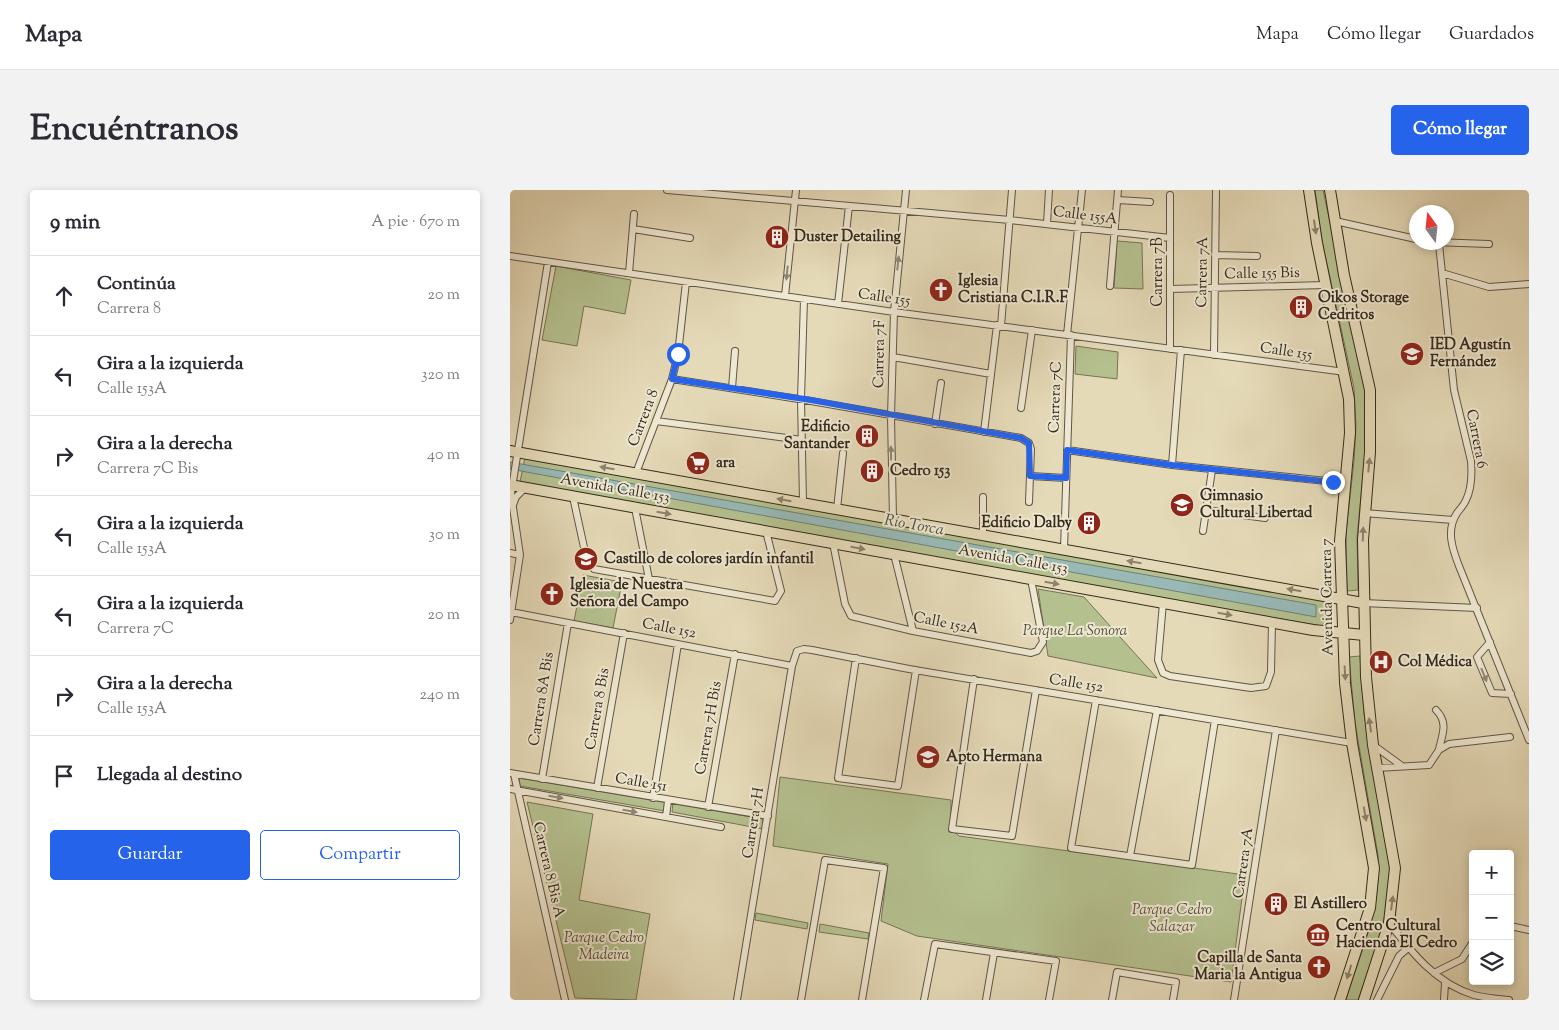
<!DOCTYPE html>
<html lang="es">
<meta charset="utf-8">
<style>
body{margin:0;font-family:"Sorts Mill Goudy",serif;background:#f2f2f3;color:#2b2b33}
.controls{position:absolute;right:15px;bottom:15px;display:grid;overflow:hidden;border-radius:5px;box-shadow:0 2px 8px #0003}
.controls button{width:45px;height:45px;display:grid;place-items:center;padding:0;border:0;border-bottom:1px solid #e1e1e2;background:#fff;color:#2b2b33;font:25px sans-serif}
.compass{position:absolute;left:899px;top:15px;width:45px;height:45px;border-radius:50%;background:#fff;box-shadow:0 2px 8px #0003;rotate:345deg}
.stop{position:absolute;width:15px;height:15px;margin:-11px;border:4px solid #2563eb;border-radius:50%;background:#fff}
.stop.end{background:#2563eb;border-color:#fff;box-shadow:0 1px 5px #0008}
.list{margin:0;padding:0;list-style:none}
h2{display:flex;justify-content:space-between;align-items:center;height:65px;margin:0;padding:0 20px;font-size:21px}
h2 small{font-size:16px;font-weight:400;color:#7c7c81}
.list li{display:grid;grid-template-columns:32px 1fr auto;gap:15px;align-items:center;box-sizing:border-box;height:80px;padding:0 20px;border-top:1px solid #e1e1e2}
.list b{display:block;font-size:19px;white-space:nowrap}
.list p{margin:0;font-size:16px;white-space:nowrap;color:#7c7c81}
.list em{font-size:16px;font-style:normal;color:#7c7c81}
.actions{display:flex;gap:10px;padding:15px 20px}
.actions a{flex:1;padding:11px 0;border:1px solid #2563eb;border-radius:5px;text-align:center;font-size:18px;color:#2563eb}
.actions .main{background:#2563eb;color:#fff}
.icon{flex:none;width:28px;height:28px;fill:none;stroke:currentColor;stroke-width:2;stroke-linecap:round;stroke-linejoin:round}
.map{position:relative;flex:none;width:1019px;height:810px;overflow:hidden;border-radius:5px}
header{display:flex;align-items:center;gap:30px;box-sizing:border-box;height:70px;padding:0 25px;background:#fff;border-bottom:1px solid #e1e1e2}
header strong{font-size:24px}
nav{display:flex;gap:28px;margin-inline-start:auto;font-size:18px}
.intro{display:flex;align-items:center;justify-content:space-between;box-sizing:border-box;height:120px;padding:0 30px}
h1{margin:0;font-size:35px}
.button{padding:12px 22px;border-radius:5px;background:#2563eb;color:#fff;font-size:18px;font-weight:700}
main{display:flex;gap:30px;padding:0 30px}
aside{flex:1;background:#fff;border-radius:5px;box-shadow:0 2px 8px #0003}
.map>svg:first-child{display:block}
.green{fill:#b5c08f;stroke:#757556}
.water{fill:#98b9b6;stroke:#708078}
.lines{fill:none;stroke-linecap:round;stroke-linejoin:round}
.street-casing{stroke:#615643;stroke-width:8}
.primary-casing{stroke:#352a1c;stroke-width:12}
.street{stroke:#eee7d1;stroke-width:6}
.primary{stroke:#e5dab8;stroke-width:10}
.oneway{fill:#8d826a}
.oneway2{fill:#928876}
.route{stroke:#2563eb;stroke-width:6}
.labels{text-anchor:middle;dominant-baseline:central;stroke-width:4;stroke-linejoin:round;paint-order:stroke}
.street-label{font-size:15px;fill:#352a1c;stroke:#eee7d1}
.poi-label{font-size:15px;font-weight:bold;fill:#352a1c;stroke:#eee7d1;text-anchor:start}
.park-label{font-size:15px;font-style:italic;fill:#555039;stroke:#eee7d1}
.water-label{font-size:16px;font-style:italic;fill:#4e4e42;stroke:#eee7d1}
</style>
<header>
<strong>Mapa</strong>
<nav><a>Mapa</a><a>Cómo llegar</a><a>Guardados</a></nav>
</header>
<div class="intro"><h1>Encuéntranos</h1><a class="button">Cómo llegar</a></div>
<main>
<aside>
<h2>9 min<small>A pie · 670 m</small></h2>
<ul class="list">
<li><svg class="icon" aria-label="ahead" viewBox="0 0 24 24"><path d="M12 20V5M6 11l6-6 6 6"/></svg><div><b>Continúa</b><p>Carrera 8</p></div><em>20 m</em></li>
<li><svg class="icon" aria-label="left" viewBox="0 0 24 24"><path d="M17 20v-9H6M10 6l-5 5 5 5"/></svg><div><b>Gira a la izquierda</b><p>Calle 153A</p></div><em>320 m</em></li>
<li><svg class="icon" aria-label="right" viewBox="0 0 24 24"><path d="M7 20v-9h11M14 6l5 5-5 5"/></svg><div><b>Gira a la derecha</b><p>Carrera 7C Bis</p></div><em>40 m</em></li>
<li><svg class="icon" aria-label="left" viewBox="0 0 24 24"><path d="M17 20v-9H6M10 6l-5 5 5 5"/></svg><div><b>Gira a la izquierda</b><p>Calle 153A</p></div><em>30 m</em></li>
<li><svg class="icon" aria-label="left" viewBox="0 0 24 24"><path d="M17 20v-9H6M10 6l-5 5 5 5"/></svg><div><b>Gira a la izquierda</b><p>Carrera 7C</p></div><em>20 m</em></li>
<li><svg class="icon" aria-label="right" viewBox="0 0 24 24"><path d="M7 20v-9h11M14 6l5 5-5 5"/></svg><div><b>Gira a la derecha</b><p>Calle 153A</p></div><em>240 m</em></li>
<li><svg class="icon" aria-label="arrive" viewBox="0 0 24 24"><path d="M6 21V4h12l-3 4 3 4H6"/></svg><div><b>Llegada al destino</b></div></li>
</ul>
<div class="actions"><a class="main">Guardar</a><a>Compartir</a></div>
</aside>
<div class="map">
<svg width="1019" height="810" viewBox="0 0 1019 810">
<rect width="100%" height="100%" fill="#e5dab8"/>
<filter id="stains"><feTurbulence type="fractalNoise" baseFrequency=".004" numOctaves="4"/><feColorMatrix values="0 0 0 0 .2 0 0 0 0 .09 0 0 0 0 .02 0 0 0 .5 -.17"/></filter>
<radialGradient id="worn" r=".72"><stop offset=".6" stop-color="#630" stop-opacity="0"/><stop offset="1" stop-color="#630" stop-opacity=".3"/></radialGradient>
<path class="green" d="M 805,0 L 813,0 L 855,196 L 855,262 L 847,348 L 848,400 L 837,401 L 836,343 L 844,271 L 846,236 L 844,198 L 812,51 Z
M 607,51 L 632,53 L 633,99 L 604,98 Z
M 46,76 L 121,90 L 115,124 L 74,116 L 67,156 L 32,150 Z
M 566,156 L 608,162 L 607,189 L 565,184 Z
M 15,267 L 816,410 L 817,437 L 412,366 L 10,292 Z
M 73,385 L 112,392 L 103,438 L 64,431 Z
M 528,399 L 574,407 L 647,488 L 538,466 Z
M 850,466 L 854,524 L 879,668 L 880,695 L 872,740 L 848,810 L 836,810 C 852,756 871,723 868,665 L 845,533 L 839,467 Z
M 270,587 L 441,610 L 441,639 L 449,646 L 735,685 L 721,792 L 407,746 L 371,731 L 378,674 L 263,656 Z
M 9,588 L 155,612 L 155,621 L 10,596 Z
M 17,612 L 83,624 L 69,710 L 140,724 L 126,810 L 65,808 Z
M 163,613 L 253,629 L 253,639 L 162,622 Z
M 246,723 L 298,733 L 297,739 L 245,730 Z
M 310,734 L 359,743 L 358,749 L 309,742 Z"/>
<path class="water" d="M 0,272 L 806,415 L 806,427 L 0,279 Z"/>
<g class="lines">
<g class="street-casing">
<path id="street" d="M 157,0 L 500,30 L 660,48
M 608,10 L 640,12
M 825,31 L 906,49
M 537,34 L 539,0
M 123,39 L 180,48
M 923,52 L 979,54
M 929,54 L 944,200 L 961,271 C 962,284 962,298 956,310 C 954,315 950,319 947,323 C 936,340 942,358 949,376 L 1019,550
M 705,65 L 747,66
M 0,66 L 384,122 L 835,182
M 119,83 L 124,24
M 932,83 L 979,97 L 1019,94
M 600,96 L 608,0
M 660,99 L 815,95
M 275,106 L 286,0
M 328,114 L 339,16
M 491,136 L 502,0
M 557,145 L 572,0
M 660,159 L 660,5
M 704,165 L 706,0
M 383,167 L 481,184
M 162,189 L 301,211 L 511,248 L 519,253 L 521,259 L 519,312
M 222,198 L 225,161
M 511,218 L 522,140
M 146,231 L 292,250
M 425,234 L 431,193
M 474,242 L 487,135
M 557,260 L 662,275 L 836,293
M 662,275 L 671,160
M 126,283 L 162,189 L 168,164 L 176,92
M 520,286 L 556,288
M 63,307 L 77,371 L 84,379 L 265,411 L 271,401 L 256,341
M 473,307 L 473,345
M 293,313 L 291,209 L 294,109
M 3,315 L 6,307 L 15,298
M 125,318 L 139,389
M 327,319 L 333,263
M 696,320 L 755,328
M 854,323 L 943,330
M 383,329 L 381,226 L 384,122 L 396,0
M 693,341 L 702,280
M 323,353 L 335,414 L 341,426 L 403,441 L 521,463 L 527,461 L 533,452 L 521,389
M 554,359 L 561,145
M 0,363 L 10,365
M 384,364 L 403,441
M 653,413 L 648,470 L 653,483 L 660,486 L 741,498 L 756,496 L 761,482 L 762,432
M 853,413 L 967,418
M 1,422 L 282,476
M 0,430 L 10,365 L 1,304 L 38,72
M 980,452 L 967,467 L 982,503 L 1001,504
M 346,468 L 328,588 L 388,596 L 406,480
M 464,489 L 442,639 L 502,646 L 526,500
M 586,510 L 561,658 L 682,675 L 705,530
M 926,520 C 938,532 933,543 929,559
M 863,555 L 892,576
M 867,578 L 919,575 L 929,560 L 939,554 L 1000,547
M 0,583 L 258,626
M 4,584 L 55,810
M 32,589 L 58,433
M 87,598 L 114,443
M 0,599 L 211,637
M 143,608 L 168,454
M 198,617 L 225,464
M 156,627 L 158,611
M 620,666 L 647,520
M 879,733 C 902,763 927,794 964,805 C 975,808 988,809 999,810
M 1000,736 L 1019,740
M 924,783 L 952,769 L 963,752
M 227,810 L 282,476 L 287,461 L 294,459 L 302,460 L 399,479 L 842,553
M 291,810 L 315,670 L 374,678 L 352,810
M 414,810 L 425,754 L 546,771 L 539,810
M 476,810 L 484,763
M 602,810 L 607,782 L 666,792 L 663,810
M 724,810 L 766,540
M 867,810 L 889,766 L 898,758
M 934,810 L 935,793"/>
</g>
<g class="primary-casing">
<path id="primary" d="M 799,0 L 807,53 L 839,209 L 840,243 L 830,351 L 835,493 L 842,553 L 864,678 L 860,718 L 830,810
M 820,0 L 834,85 L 860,200 L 860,262 L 853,350 L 856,487 L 863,555 L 885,678 L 879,733 L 854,810
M 0,261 L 853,413
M 0,295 L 803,440 L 854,445"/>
</g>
<use href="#street" class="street"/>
<use href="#primary" class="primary"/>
</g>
<defs><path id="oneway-solid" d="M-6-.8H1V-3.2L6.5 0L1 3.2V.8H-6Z" transform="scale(1.25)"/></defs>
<g class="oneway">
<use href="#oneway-solid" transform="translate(805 37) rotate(82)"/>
<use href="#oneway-solid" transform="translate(859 275) rotate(-84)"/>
<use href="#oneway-solid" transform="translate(97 278) rotate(-170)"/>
<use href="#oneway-solid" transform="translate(274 310) rotate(-170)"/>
<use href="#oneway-solid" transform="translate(154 323) rotate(10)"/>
<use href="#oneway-solid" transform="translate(853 344) rotate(-88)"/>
<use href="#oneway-solid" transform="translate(348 358) rotate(10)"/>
<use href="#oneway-solid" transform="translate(624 372) rotate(-170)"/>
<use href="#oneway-solid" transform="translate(542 393) rotate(10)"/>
<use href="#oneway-solid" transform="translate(784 400) rotate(-170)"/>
<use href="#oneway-solid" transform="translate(715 424) rotate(10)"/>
<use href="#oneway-solid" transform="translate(835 483) rotate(87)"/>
<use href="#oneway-solid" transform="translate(860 535) rotate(-98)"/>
<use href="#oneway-solid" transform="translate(855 624) rotate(80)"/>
<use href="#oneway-solid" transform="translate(882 713) rotate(-83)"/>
<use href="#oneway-solid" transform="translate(839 782) rotate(107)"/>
</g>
<g class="oneway2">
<use href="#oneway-solid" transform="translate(388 73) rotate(-84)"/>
<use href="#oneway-solid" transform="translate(277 83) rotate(96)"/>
<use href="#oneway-solid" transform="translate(381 263) rotate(-91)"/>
<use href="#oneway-solid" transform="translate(974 485) rotate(68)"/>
<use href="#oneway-solid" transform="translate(46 607) rotate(10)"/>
<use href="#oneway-solid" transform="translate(120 621) rotate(10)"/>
</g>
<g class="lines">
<path class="route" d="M 168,164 L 162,189 L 301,210 L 511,248 L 519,253 L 520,286 L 556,288 L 557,260 L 662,275 L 823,292"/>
</g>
<defs>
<g id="building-disc" transform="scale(1.25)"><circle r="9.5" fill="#8f2418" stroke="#eee7d1"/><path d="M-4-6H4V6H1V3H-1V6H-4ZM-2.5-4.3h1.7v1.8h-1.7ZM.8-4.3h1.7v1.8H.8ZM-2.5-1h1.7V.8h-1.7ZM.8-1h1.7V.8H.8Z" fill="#fff"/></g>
<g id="church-disc" transform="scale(1.25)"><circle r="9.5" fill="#8f2418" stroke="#eee7d1"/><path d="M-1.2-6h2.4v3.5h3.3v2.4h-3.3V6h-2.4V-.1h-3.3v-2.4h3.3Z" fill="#fff"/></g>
<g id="school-disc" transform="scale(1.25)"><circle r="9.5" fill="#8f2418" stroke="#eee7d1"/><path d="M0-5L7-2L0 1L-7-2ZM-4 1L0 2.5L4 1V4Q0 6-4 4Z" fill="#fff"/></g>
<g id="supermarket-disc" transform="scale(1.25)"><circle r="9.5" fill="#8f2418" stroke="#eee7d1"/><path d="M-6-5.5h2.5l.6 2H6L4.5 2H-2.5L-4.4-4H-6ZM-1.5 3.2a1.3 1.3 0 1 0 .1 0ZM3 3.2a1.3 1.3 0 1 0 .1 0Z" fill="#fff"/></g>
<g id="hospital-disc" transform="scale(1.25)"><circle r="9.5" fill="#8f2418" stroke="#eee7d1"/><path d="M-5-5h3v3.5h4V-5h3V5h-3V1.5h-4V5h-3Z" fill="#fff"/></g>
<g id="museum-disc" transform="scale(1.25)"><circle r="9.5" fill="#8f2418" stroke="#eee7d1"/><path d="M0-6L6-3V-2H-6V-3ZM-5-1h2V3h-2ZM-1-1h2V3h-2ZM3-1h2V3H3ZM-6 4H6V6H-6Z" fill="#fff"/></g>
</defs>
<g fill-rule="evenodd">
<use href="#building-disc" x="267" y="47"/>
<use href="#church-disc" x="431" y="100"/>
<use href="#building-disc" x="791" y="117"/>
<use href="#school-disc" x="902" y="164"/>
<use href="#building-disc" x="357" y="246"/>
<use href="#supermarket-disc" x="188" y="273"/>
<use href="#building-disc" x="362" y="281"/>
<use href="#school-disc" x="672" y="315"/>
<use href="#building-disc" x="579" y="333"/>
<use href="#school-disc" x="76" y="369"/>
<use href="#church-disc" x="42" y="404"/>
<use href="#hospital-disc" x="871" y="472"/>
<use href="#school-disc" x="418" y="567"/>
<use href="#building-disc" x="766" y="714"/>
<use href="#museum-disc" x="808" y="745"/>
<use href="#church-disc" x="809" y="777"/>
</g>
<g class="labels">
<g class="street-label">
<text transform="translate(575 26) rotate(7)">Calle 155A</text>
<text transform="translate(648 82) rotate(-90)">Carrera 7B</text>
<text transform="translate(693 82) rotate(-89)">Carrera 7A</text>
<text transform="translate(752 84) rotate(-1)">Calle 155 Bis</text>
<text transform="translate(374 108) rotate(8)">Calle 155</text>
<text transform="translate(776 162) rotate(8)">Calle 155</text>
<text transform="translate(370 164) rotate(-89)">Carrera 7F</text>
<text transform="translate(546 207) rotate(-88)">Carrera 7C</text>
<text transform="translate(134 228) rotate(-69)">Carrera 8</text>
<text transform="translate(966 249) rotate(79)">Carrera 6</text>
<text transform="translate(105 299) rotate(10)">Avenida Calle 153</text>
<text transform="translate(503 370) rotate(10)">Avenida Calle 153</text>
<text transform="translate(818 407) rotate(-91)">Avenida Carrera 7</text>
<text transform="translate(436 434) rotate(11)">Calle 152A</text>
<text transform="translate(159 439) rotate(11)">Calle 152</text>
<text transform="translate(566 494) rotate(9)">Calle 152</text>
<text transform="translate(32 509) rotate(-81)">Carrera 8A Bis</text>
<text transform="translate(88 519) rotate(-80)">Carrera 8 Bis</text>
<text transform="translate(199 538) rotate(-80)">Carrera 7H Bis</text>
<text transform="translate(131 593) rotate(10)">Calle 151</text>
<text transform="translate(244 633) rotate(-81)">Carrera 7H</text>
<text transform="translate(734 673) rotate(-82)">Carrera 7A</text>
<text transform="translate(38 680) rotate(77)">Carrera 8 Bis A</text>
</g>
<g class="poi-label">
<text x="284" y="47">Duster Detailing</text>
<text x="448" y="91">Iglesia<tspan x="448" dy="17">Cristiana C.I.R.F</tspan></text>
<text x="808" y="108">Oikos Storage<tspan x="808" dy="17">Cedritos</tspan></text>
<text x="920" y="155">IED Agustín<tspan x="920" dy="17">Fernández</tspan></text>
<text x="340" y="237" text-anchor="end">Edificio<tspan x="340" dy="17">Santander</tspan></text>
<text x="206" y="273">ara</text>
<text x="380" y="281">Cedro 153</text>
<text x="690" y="306">Gimnasio<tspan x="690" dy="17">Cultural Libertad</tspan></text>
<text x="562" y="333" text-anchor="end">Edificio Dalby</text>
<text x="94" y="369">Castillo de colores jardín infantil</text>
<text x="60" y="395">Iglesia de Nuestra<tspan x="60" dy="17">Señora del Campo</tspan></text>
<text x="888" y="472">Col Médica</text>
<text x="436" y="567">Apto Hermana</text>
<text x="784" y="714">El Astillero</text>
<text x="826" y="736">Centro Cultural<tspan x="826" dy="17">Hacienda El Cedro</tspan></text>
<text x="792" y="768" text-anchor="end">Capilla de Santa<tspan x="792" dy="17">Maria la Antigua</tspan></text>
</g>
<g class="park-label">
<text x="565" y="441">Parque La Sonora</text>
<text x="662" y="720">Parque Cedro<tspan x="662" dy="17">Salazar</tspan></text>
<text x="94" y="748">Parque Cedro<tspan x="94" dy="17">Madeira</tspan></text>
</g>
<g class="water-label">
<text transform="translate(404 336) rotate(10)">Río Torca</text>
</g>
</g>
<rect width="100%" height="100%" filter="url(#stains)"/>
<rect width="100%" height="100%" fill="url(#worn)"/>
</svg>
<div class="controls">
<button>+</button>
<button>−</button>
<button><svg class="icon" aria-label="layers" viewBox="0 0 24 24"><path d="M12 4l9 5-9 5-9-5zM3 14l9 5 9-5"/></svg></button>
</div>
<svg class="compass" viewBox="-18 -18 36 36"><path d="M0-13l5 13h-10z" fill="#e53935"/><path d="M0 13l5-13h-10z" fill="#7c7c81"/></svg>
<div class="stop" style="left:168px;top:164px"></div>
<div class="stop end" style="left:823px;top:292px"></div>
</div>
</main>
